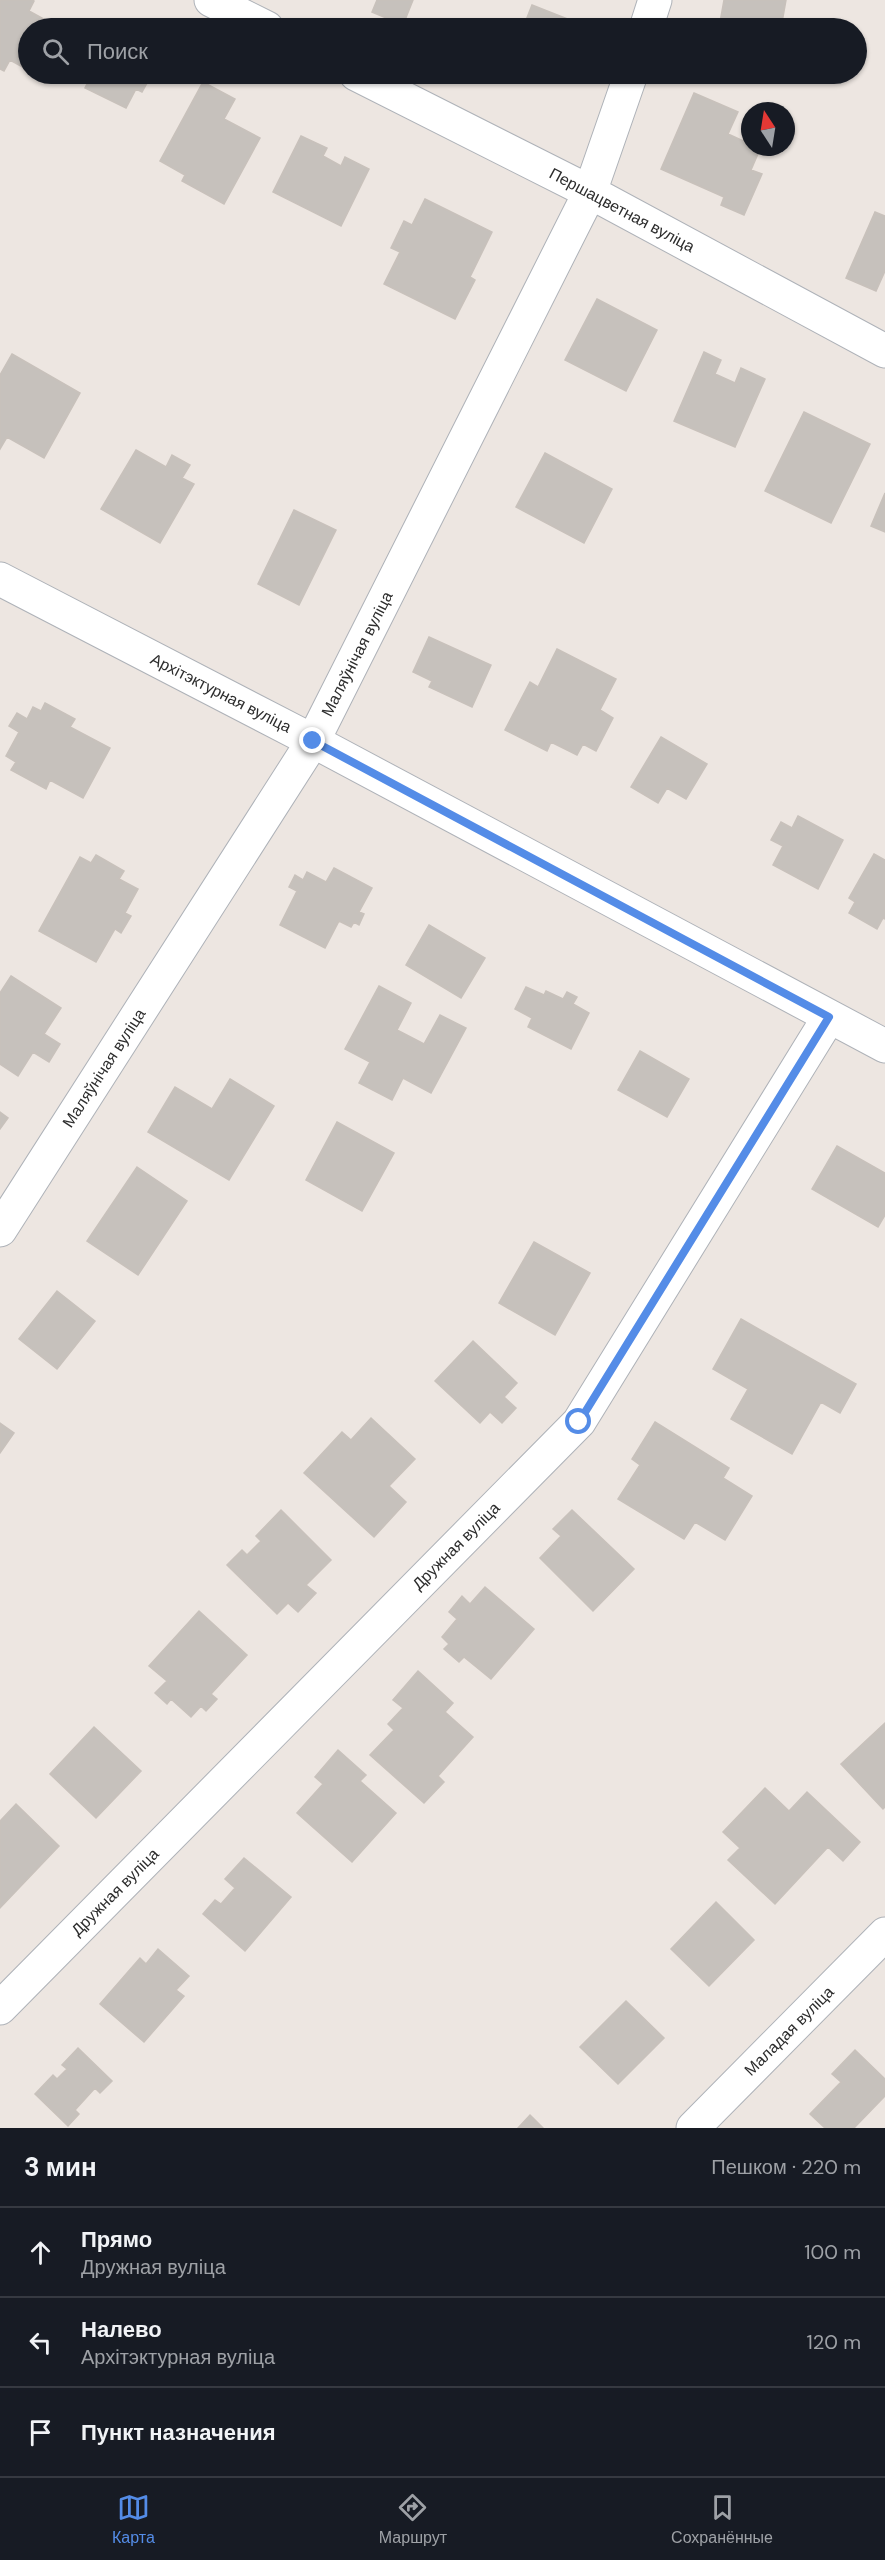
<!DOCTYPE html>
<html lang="ru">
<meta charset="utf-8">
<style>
body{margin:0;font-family:"DM Sans",sans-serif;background:#242831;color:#f1f3f6}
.compass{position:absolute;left:741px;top:102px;width:54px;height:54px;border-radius:50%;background:#171b24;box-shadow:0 2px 4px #0004;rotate:348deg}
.stop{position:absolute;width:18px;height:18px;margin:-14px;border:4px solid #548ce7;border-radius:50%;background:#fff}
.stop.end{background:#548ce7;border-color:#fff;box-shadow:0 2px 6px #0008}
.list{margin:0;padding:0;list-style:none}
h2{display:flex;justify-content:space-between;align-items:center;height:78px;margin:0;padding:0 24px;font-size:26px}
h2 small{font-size:20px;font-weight:400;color:#9ea1a6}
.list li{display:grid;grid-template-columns:39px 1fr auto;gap:18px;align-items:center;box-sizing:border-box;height:90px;padding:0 24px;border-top:2px solid #363941}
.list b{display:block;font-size:22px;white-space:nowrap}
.list p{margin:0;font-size:20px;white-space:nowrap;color:#9ea1a6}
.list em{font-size:20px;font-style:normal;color:#9ea1a6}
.icon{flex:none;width:33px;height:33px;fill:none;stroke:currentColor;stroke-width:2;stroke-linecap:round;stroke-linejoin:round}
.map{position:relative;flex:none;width:885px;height:2128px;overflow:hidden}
.search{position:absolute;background:#171b24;box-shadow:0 2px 4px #0004;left:18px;right:18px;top:18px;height:66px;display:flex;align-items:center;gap:15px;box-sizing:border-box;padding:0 21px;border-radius:33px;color:#9ea1a6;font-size:22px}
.sheet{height:348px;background:#171b24}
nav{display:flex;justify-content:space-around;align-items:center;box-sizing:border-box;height:84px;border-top:2px solid #363941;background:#171b24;font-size:16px;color:#9ea1a6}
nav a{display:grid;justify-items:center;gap:3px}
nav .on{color:#548ce7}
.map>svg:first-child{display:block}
.building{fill:#c6c1bc;stroke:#c8c1bb;stroke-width:1.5}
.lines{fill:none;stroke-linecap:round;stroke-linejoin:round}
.minor-casing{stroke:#aeb2b8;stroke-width:35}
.minor{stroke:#fff;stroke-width:33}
.route{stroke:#548ce7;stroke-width:8}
.labels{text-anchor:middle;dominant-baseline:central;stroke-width:6;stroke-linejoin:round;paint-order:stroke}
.street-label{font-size:16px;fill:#2d2d2d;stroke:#fff}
</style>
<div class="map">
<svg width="885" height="2128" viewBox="0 0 885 2128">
<rect width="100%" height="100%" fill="#ede6e1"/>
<path class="building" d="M 0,0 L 32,0 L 34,1 L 29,11 L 53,24 L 51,28 L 28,28 L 28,70 L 10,60 L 4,71 L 0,69 Z
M 377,0 L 413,0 L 403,25 L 372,12 Z
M 724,0 L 786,0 L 781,28 L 719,28 Z
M 532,5 L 580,24 L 578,28 L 523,28 Z
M 92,74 L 144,74 L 141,80 L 147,83 L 142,92 L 136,89 L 126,108 L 85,88 Z
M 537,74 L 559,74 L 556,81 Z
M 203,82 L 235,99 L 224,119 L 260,138 L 224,204 L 182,181 L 185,175 L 160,161 Z
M 694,93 L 738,112 L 728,134 L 750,144 L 750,147 L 760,149 L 751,170 L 762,174 L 744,215 L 721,205 L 724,197 L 661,169 Z
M 301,136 L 327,148 L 323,156 L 341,166 L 345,157 L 369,169 L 341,226 L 273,192 Z
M 425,199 L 492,232 L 470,277 L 475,280 L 455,319 L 384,284 L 400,252 L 391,248 L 404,221 L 412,225 Z
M 875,212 L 885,216 L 885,271 L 876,291 L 846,278 Z
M 597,299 L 657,330 L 626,391 L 565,360 Z
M 704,352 L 721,360 L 715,374 L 735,383 L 741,368 L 765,379 L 735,447 L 674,421 Z
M 12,354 L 80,393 L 44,458 L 7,437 L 0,449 L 0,375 Z
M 804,412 L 870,444 L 831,523 L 765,491 Z
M 136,450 L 166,467 L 172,455 L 190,465 L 182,478 L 194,484 L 160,543 L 101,509 Z
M 545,453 L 612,489 L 584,543 L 516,507 Z
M 885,493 L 885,532 L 871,526 Z
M 294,510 L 336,530 L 299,605 L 258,584 Z
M 429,637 L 491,665 L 472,707 L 429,687 L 432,681 L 413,672 Z
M 557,649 L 616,679 L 600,710 L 613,718 L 596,751 L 583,744 L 577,755 L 551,742 L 547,751 L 505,730 L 530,682 L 538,687 Z
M 45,703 L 75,719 L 70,727 L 110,748 L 83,798 L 50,780 L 46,789 L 11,770 L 16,762 L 6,756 L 19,732 L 9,726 L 17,713 L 27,719 L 33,707 L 41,711 Z
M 661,737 L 707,764 L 686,799 L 667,788 L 658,803 L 631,787 Z
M 798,816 L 843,840 L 818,889 L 773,865 L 783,846 L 771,840 L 781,822 L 792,828 Z
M 874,854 L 885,860 L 885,919 L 883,918 L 877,929 L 849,913 L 855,902 L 849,898 Z
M 96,855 L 124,871 L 119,879 L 138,889 L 125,913 L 131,916 L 121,933 L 115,929 L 96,962 L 39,931 L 80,857 L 91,863 Z
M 334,868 L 372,888 L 359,912 L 364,914 L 359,925 L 354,922 L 351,927 L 339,921 L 325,948 L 280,925 L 297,891 L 289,887 L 295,875 L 303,880 L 307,872 L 326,882 Z
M 429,925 L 485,958 L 461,998 L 406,965 Z
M 11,976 L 61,1008 L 44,1034 L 60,1044 L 49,1062 L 33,1052 L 18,1076 L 0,1064 L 0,993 Z
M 379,986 L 411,1003 L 397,1030 L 424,1044 L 440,1015 L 466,1028 L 431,1093 L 403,1078 L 392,1100 L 359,1083 L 370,1062 L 345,1049 Z
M 526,987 L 544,995 L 546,991 L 563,999 L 567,992 L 577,997 L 573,1004 L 589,1013 L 571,1049 L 528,1027 L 532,1018 L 515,1009 Z
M 640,1051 L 689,1079 L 667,1117 L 618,1090 Z
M 230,1079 L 274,1106 L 229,1180 L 148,1132 L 175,1087 L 212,1109 Z
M 0,1112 L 8,1118 L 0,1129 Z
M 337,1122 L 394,1153 L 362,1211 L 306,1180 Z
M 837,1146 L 885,1173 L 885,1215 L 878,1227 L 812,1189 Z
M 137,1167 L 187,1201 L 138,1275 L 87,1241 Z
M 534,1242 L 590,1273 L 555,1335 L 499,1303 Z
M 57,1291 L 95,1321 L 57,1369 L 19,1339 Z
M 741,1319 L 856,1384 L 840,1413 L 821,1402 L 792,1454 L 731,1419 L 748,1389 L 713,1369 Z
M 473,1341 L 517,1383 L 504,1397 L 516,1408 L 502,1423 L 490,1412 L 480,1423 L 435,1381 Z
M 371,1418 L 415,1459 L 389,1486 L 406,1502 L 374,1537 L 304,1473 L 342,1432 L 351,1440 Z
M 655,1422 L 729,1468 L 723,1478 L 752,1496 L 725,1540 L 695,1522 L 684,1539 L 618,1499 L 640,1465 L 632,1459 Z
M 0,1423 L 14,1433 L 0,1453 Z
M 281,1510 L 331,1560 L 306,1585 L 316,1593 L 298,1612 L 288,1603 L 277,1614 L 227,1565 L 242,1550 L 247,1555 L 261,1541 L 256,1536 Z
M 572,1510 L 634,1569 L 593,1611 L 540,1558 L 561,1536 L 553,1529 Z
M 485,1587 L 534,1629 L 491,1679 L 464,1657 L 459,1662 L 444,1649 L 449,1644 L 442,1637 L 457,1619 L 449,1612 L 462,1596 L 470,1604 Z
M 199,1611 L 247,1655 L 211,1694 L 217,1699 L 206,1711 L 201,1706 L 191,1717 L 171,1699 L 167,1704 L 155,1693 L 167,1681 L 149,1666 Z
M 418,1671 L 453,1703 L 445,1712 L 473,1737 L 438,1776 L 444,1782 L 424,1803 L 370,1755 L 394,1730 L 388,1724 L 403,1708 L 393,1700 Z
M 885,1723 L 885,1807 L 883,1809 L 841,1764 Z
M 94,1727 L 141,1771 L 96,1818 L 50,1774 Z
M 338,1750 L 366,1775 L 360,1781 L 396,1813 L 352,1862 L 297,1813 L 323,1784 L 315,1777 Z
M 765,1788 L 789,1811 L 807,1792 L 860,1842 L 843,1861 L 828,1847 L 775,1904 L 728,1860 L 740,1848 L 723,1832 Z
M 16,1804 L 59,1846 L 0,1908 L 0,1821 Z
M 244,1858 L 291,1897 L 245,1951 L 203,1914 L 215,1900 L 221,1904 L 235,1888 L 225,1879 Z
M 716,1902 L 754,1940 L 709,1986 L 671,1949 Z
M 158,1949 L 189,1976 L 176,1990 L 184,1996 L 144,2042 L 100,2004 L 140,1958 L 146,1964 Z
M 626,2001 L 664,2038 L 618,2084 L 580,2047 Z
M 78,2048 L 112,2081 L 100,2093 L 95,2088 L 75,2110 L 79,2114 L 68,2126 L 35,2094 L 53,2075 L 57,2079 L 67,2069 L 62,2065 Z
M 855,2050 L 885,2079 L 885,2096 L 854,2128 L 825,2128 L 810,2114 L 841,2082 L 832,2074 Z
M 530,2115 L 543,2128 L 518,2128 Z"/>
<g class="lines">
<g class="minor-casing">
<path id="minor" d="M 211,0 L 267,28
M 646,28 L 655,0
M 356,74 L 590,192 L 885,351
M 0,579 L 313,741 L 885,1046
M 0,1230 L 313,741 L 590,192 L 631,74
M 0,2008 L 579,1422 L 829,1017
M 693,2128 L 885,1934"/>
</g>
<use href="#minor" class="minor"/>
</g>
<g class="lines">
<path class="route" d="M 313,741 L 829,1017 L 579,1422"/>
</g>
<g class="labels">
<g class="street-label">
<text transform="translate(622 210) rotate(28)">Першацветная вуліца</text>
<text transform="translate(357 654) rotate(-63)">Маляўнічая вуліца</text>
<text transform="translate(221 693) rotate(27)">Архітэктурная вуліца</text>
<text transform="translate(104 1068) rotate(-57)">Маляўнічая вуліца</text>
<text transform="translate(456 1546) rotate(-45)">Дружная вуліца</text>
<text transform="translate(115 1892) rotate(-45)">Дружная вуліца</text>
<text transform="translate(789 2031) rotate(-45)">Маладая вуліца</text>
</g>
</g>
</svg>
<svg class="compass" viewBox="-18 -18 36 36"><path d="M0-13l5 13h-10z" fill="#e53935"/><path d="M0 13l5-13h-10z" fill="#9ea1a6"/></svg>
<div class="stop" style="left:579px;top:1422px"></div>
<div class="stop end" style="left:313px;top:741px"></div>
<div class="search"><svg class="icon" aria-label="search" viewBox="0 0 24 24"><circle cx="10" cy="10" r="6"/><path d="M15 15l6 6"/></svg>Поиск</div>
</div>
<section class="sheet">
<h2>3 мин<small>Пешком · 220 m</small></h2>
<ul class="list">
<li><svg class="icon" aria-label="ahead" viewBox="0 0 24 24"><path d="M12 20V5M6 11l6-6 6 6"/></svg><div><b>Прямо</b><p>Дружная вуліца</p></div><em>100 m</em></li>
<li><svg class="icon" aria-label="left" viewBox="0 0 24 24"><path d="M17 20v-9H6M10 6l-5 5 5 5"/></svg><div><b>Налево</b><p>Архітэктурная вуліца</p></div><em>120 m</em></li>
<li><svg class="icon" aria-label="arrive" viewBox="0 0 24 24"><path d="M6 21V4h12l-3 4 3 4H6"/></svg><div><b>Пункт назначения</b></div></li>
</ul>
</section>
<nav>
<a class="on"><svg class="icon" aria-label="map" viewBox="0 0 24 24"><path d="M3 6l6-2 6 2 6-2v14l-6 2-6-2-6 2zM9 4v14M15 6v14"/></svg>Карта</a>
<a><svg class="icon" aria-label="directions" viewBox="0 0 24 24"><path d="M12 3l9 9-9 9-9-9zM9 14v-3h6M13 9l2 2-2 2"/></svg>Маршрут</a>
<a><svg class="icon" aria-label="saved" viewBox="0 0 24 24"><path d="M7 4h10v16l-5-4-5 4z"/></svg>Сохранённые</a>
</nav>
